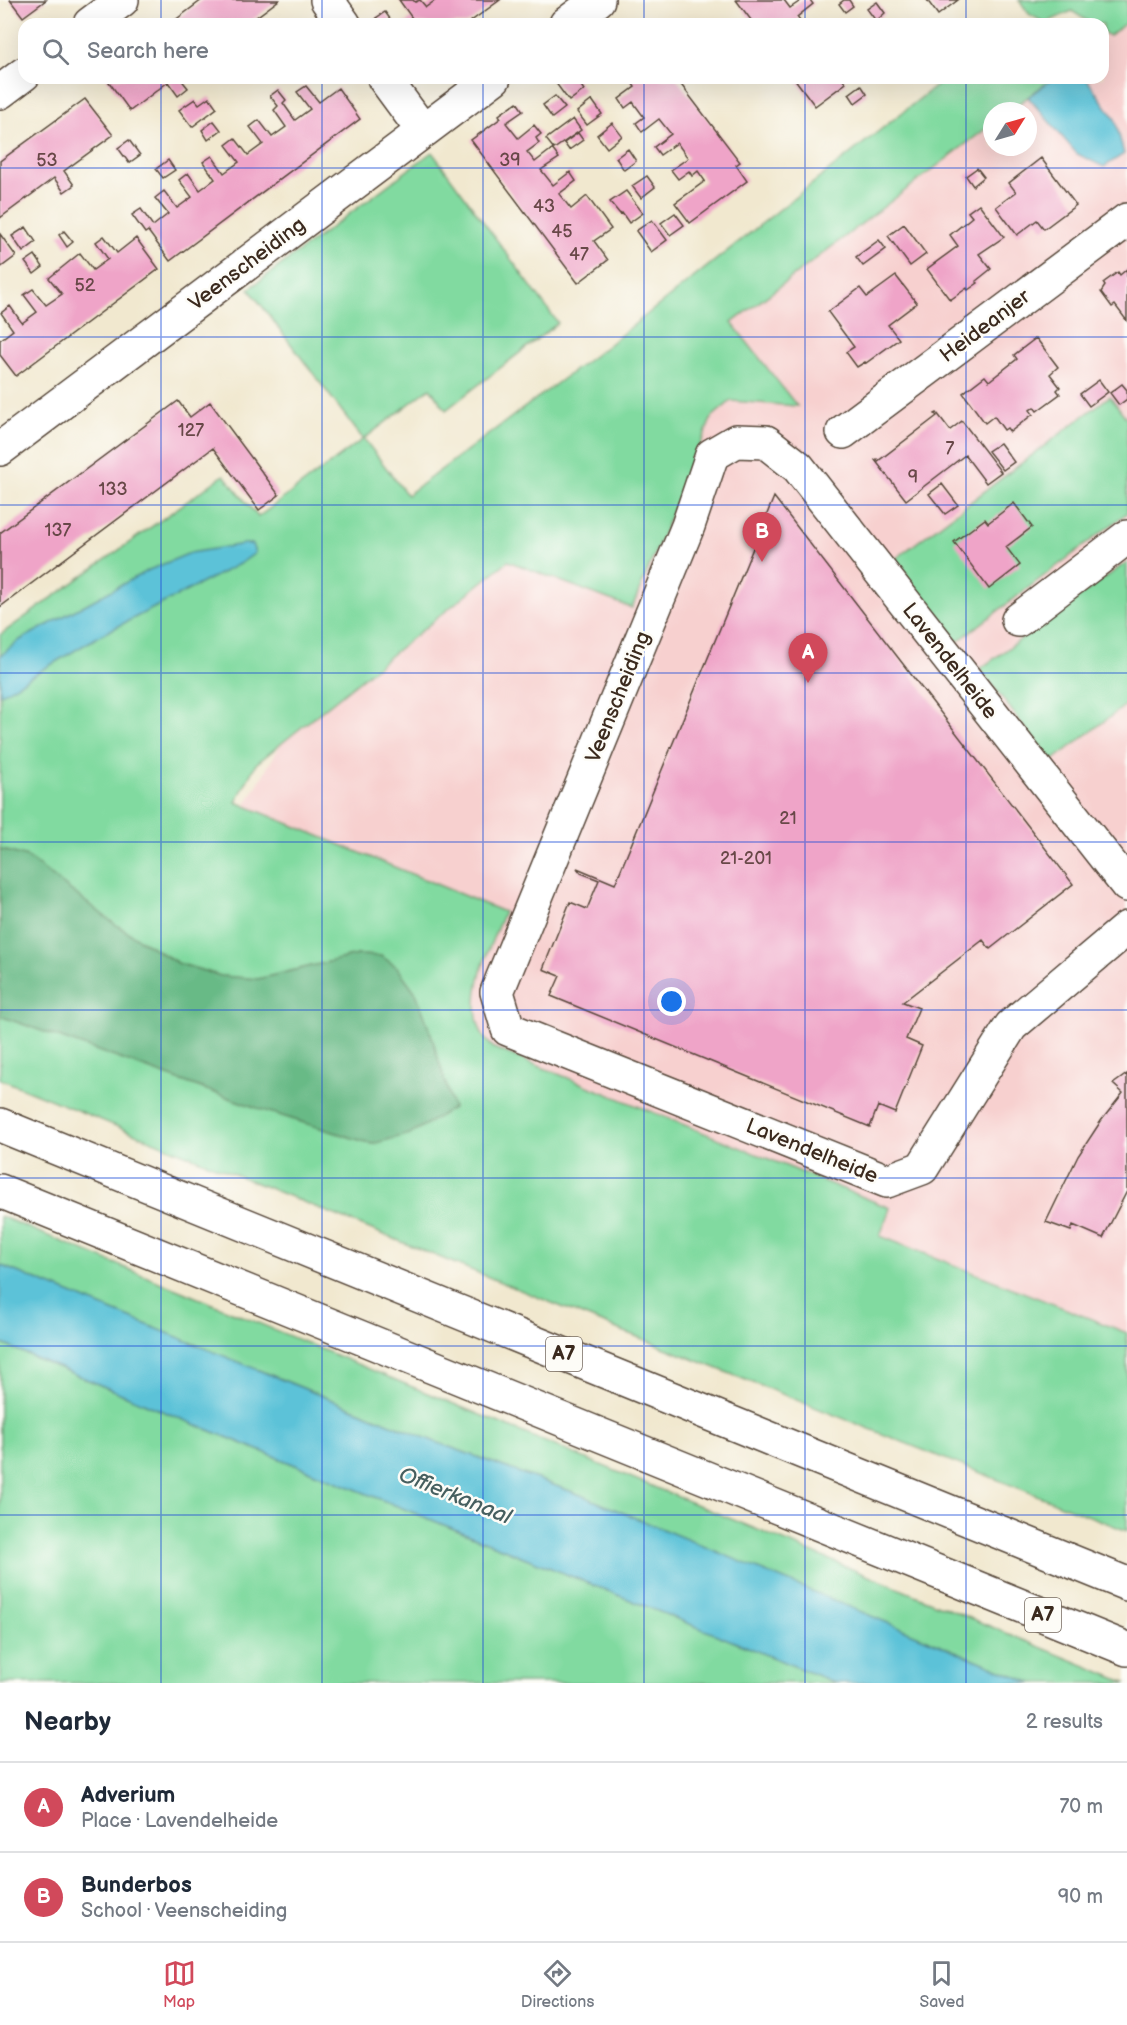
<!DOCTYPE html>
<meta charset="utf-8">
<style>
body{margin:0;font-family:"Balsamiq Sans",sans-serif;background:#f2f2f3;color:#1f2937}
.compass{position:absolute;left:983px;top:102px;width:54px;height:54px;border-radius:50%;background:#fff;box-shadow:0 6px 24px #0002;rotate:53deg}
.you{position:absolute;left:672px;top:1002px;width:21px;height:21px;margin:-15px;border:4px solid #fff;border-radius:50%;background:#1a73e8;box-shadow:0 0 0 9px #1a73e833}
.badge{display:grid;place-items:center;width:39px;height:39px;border-radius:50%;background:#d1495b;color:#fff;font-size:20px;font-weight:700}
.pin{position:absolute;translate:-50% -50px;filter:drop-shadow(0 2px 3px #0008)}
.pin::after{content:'';position:absolute;top:32px;width:21px;height:18px;background:inherit;clip-path:polygon(0 0,100% 0,50% 100%)}
.list{margin:0;padding:0;list-style:none}
h2{display:flex;justify-content:space-between;align-items:center;height:78px;margin:0;padding:0 24px;font-size:26px}
h2 small{font-size:20px;font-weight:400;color:#747a83}
.list li{display:grid;grid-template-columns:39px 1fr auto;gap:18px;align-items:center;box-sizing:border-box;height:90px;padding:0 24px;border-top:2px solid #e0e1e3}
.list b{display:block;font-size:22px;white-space:nowrap}
.list p{margin:0;font-size:20px;white-space:nowrap;color:#747a83}
.list em{font-size:20px;font-style:normal;color:#747a83}
.icon{flex:none;width:33px;height:33px;fill:none;stroke:currentColor;stroke-width:2;stroke-linecap:round;stroke-linejoin:round}
.map{position:relative;flex:none;width:1127px;height:1683px;overflow:hidden}
.search{position:absolute;background:#fff;box-shadow:0 6px 24px #0002;left:18px;right:18px;top:18px;height:66px;display:flex;align-items:center;gap:15px;box-sizing:border-box;padding:0 21px;border-radius:18px;color:#747a83;font-size:22px}
.sheet{height:258px;background:#fff}
nav{display:flex;justify-content:space-around;align-items:center;box-sizing:border-box;height:84px;border-top:2px solid #e0e1e3;background:#fff;font-size:16px;color:#747a83}
nav a{display:grid;justify-items:center;gap:3px}
nav .on{color:#d1495b}
.map>svg:first-child{display:block}
.built{fill:#f7d0cf;fill-rule:evenodd}
.green{fill:#81daa0;stroke:#5e825f;stroke-width:1.5}
.forest{fill:#68ba86;stroke:#527252;stroke-width:1.5}
.water{fill:#5bc2d8;stroke:#4b767b;stroke-width:1.5}
.building{fill:#efa4c8}
.lines{fill:none;stroke-linecap:round;stroke-linejoin:round}
.minor-casing{stroke:#564639;stroke-width:36}
.motorway-casing{stroke:#564639;stroke-width:36}
.minor{stroke:#fff;stroke-width:33}
.motorway{stroke:#fff;stroke-width:33}
.grid{fill:none;stroke:#1d4ed8;stroke-width:1.5;stroke-opacity:0.55}
.labels{text-anchor:middle;dominant-baseline:central;stroke-width:5;stroke-linejoin:round;paint-order:stroke}
.number-label{font-size:18px;fill:#684848}
.shield{fill:#fdfcf7;stroke:#75695f;stroke-width:1.5}
.shield-label{font-size:20px;font-weight:bold;fill:#3b2a1e}
.street-label{font-size:21px;fill:#3b2a1e;stroke:#fdfcf7}
.water-label{font-size:22px;font-style:italic;fill:#465f5f;stroke:#fdfcf7}
</style>
<div class="map">
<svg width="1127" height="1683" viewBox="0 0 1127 1683">
<rect width="100%" height="100%" fill="#fdfcf7"/>
<filter id="ink" filterUnits="userSpaceOnUse"><feTurbulence type="fractalNoise" baseFrequency=".0167" numOctaves="2"/><feDisplacementMap in="SourceGraphic" scale="12" xChannelSelector="R" yChannelSelector="G"/><feConvolveMatrix kernelMatrix="1 2 1 2 8 2 1 2 1" color-interpolation-filters="sRGB"/></filter>
<filter id="wash" filterUnits="userSpaceOnUse"><feTurbulence type="fractalNoise" baseFrequency=".008" numOctaves="4" result="noise"/><feDisplacementMap in="SourceGraphic" scale="24" xChannelSelector="R" yChannelSelector="G"/><feGaussianBlur stdDeviation="1.35" result="paint"/><feColorMatrix in="noise" values="0 0 0 0 0 0 0 0 0 0 0 0 0 0 0 0 0 1.4 0 .05"/><feComposite in="paint" operator="in"/></filter>
<g filter="url(#wash)">
<rect width="100%" height="100%" fill="#f1e8cf"/>
<path class="built" d="M 1127,0 L 1127,1457 L 104,1049 L 397,544 L 1021,78 L 1103,78 L 1103,24 ZM 992,111 L 1028,111 L 1028,147 L 992,147 Z"/>
<path class="green" d="M 1019,0 L 1127,0 L 1127,22 L 1109,36 L 1103,32 L 1103,24 L 1092,24 L 1072,11 L 1045,23 L 1029,14 Z
M 946,78 L 1053,78 L 1009,111 L 992,111 L 992,124 L 732,323 L 797,406 L 731,401 L 712,417 L 632,608 L 508,561 L 256,764 L 236,802 L 504,912 C 490,947 464,995 482,1034 C 484,1039 490,1044 494,1048 L 890,1208 L 880,1236 L 1127,1333 L 1127,1531 L 562,1307 L 0,1079 L 0,1016 L 263,1110 L 372,1144 L 452,1108 L 431,1034 L 416,993 L 397,967 L 381,956 L 357,955 L 258,979 L 221,976 L 178,963 L 116,925 L 27,857 L 0,849 L 0,635 L 224,475 L 258,517 L 363,439 L 249,289 L 432,152 L 558,323 L 446,410 L 430,388 L 364,439 L 407,495 L 607,346 Z
M 1110,396 L 1127,419 L 1127,513 L 957,642 L 894,560 Z
M 1127,562 L 1127,704 L 1051,762 L 980,669 Z
M 0,1216 L 1127,1683 L 1032,1683 L 578,1494 L 433,1441 L 0,1265 Z
M 0,1343 L 184,1420 L 836,1683 L 0,1683 Z"/>
<path class="forest" d="M 0,849 L 27,857 L 116,925 L 177,963 L 221,976 L 258,979 L 357,955 L 381,956 L 397,967 L 416,993 L 431,1034 L 453,1108 L 410,1134 L 372,1144 L 263,1110 L 0,1016 Z"/>
<path class="water" d="M 1053,78 L 1086,78 L 1115,119 L 1124,154 L 1104,167 L 1077,154 L 1028,97 Z
M 244,544 L 252,544 L 255,553 L 241,563 L 101,635 L 0,695 L 0,656 L 20,640 L 149,570 L 190,553 Z
M 0,1265 L 433,1441 L 578,1494 L 1032,1683 L 836,1683 L 184,1420 L 0,1343 Z"/>
<g id="blocks">
<path class="building" d="M 10,0 L 46,0 L 23,17 Z
M 202,0 L 279,0 L 247,24 L 170,24 Z
M 399,0 L 413,0 L 415,2 L 420,0 L 426,7 L 436,0 L 500,0 L 467,24 L 404,24 L 412,18 Z
M 736,0 L 784,0 L 790,8 L 802,0 L 810,0 L 813,4 L 797,17 L 802,24 L 754,24 Z
M 844,0 L 849,0 L 853,6 L 845,12 L 839,4 Z
M 927,0 L 958,0 L 938,15 Z
M 877,2 L 885,13 L 876,21 L 867,9 Z
M 385,12 L 394,24 L 381,24 L 376,18 Z
M 106,78 L 180,78 L 188,88 L 178,96 L 168,82 L 130,111 Z
M 560,78 L 576,78 L 584,90 L 569,101 L 555,82 Z
M 629,78 L 676,78 L 740,162 L 736,165 L 747,181 L 690,223 L 675,203 L 705,181 L 698,171 L 692,176 L 689,171 L 678,179 L 671,170 L 688,158 L 677,143 L 660,155 L 654,147 L 671,134 L 659,119 L 642,132 L 636,123 L 644,117 L 633,102 L 625,108 L 619,99 L 635,87 Z
M 794,78 L 842,78 L 846,83 L 815,106 Z
M 861,85 L 867,94 L 855,103 L 849,94 Z
M 306,86 L 319,102 L 338,88 L 360,119 L 170,261 L 148,231 L 145,233 L 132,215 L 141,209 L 153,226 L 168,214 L 155,198 L 164,191 L 177,208 L 192,197 L 179,180 L 188,173 L 200,190 L 215,179 L 203,162 L 212,156 L 224,173 L 239,162 L 226,145 L 235,138 L 248,155 L 263,144 L 250,127 L 259,120 L 272,137 L 286,127 L 274,110 L 278,106 L 270,96 L 278,90 L 286,100 L 283,103 L 295,120 L 310,109 L 297,92 Z
M 555,96 L 565,108 L 552,118 L 543,105 Z
M 209,97 L 217,108 L 192,127 L 179,110 L 195,99 L 199,104 Z
M 85,99 L 113,135 L 64,171 L 74,185 L 64,192 L 54,178 L 0,218 L 0,161 Z
M 592,100 L 602,114 L 587,125 L 577,112 Z
M 517,102 L 523,111 L 506,123 L 518,138 L 534,125 L 541,134 L 536,138 L 539,143 L 527,152 L 535,162 L 552,149 L 559,158 L 541,170 L 553,185 L 570,172 L 576,181 L 559,194 L 571,209 L 587,196 L 611,229 L 594,241 L 608,260 L 578,283 L 471,140 L 501,118 L 499,115 Z
M 573,119 L 581,130 L 554,149 L 546,139 Z
M 214,121 L 221,130 L 208,140 L 202,130 Z
M 612,123 L 622,136 L 607,148 L 597,135 Z
M 578,133 L 583,140 L 569,150 L 564,143 Z
M 129,140 L 140,155 L 129,163 L 118,148 Z
M 628,149 L 636,161 L 624,170 L 616,158 Z
M 1041,158 L 1076,205 L 1044,229 L 1037,220 L 1017,235 L 996,207 L 1016,192 L 1009,183 Z
M 168,160 L 175,170 L 163,178 L 156,169 Z
M 977,168 L 984,177 L 973,186 L 966,176 Z
M 647,176 L 655,187 L 641,198 L 632,186 Z
M 626,191 L 643,213 L 629,223 L 622,213 L 620,214 L 610,202 Z
M 979,204 L 1004,237 L 979,254 L 991,269 L 976,281 L 978,283 L 968,290 L 967,288 L 950,300 L 927,269 L 958,246 L 950,235 L 972,217 L 968,212 Z
M 675,213 L 684,225 L 670,235 L 661,223 Z
M 652,220 L 667,240 L 651,252 L 636,231 Z
M 904,224 L 926,254 L 910,266 L 888,236 Z
M 26,227 L 36,242 L 23,252 L 12,236 Z
M 64,231 L 73,242 L 67,247 L 59,235 Z
M 0,234 L 16,256 L 0,268 Z
M 104,236 L 117,253 L 136,238 L 159,269 L 16,376 L 0,355 L 0,340 L 13,330 L 1,313 L 10,306 L 22,323 L 37,312 L 24,295 L 33,289 L 46,305 L 62,294 L 49,278 L 80,253 L 93,270 L 108,259 L 96,242 Z
M 879,240 L 886,249 L 863,266 L 856,257 Z
M 35,255 L 43,267 L 34,274 L 25,262 Z
M 1127,269 L 1127,321 L 1115,305 L 1112,307 L 1101,292 L 1105,286 L 1103,283 L 1118,272 L 1120,275 Z
M 896,276 L 917,303 L 888,325 L 899,339 L 866,363 L 865,362 L 857,367 L 846,352 L 854,347 L 828,312 L 860,288 L 867,297 Z
M 1036,338 L 1058,367 L 1050,374 L 1060,387 L 1057,390 L 1060,394 L 1037,411 L 1034,407 L 1030,410 L 1033,414 L 1010,432 L 1007,428 L 1004,430 L 994,416 L 985,423 L 963,393 L 985,376 L 989,381 L 1017,359 L 1014,355 Z
M 1099,380 L 1108,392 L 1089,406 L 1080,394 Z
M 1122,384 L 1127,390 L 1127,399 L 1119,405 L 1110,393 Z
M 178,401 L 190,417 L 210,402 L 279,495 L 259,510 L 213,448 L 0,607 L 0,533 Z
M 937,413 L 950,430 L 962,421 L 1001,472 L 986,483 L 965,455 L 906,500 L 875,460 L 877,459 L 878,461 L 937,416 L 935,414 Z
M 1000,443 L 1014,462 L 1003,470 L 988,451 Z
M 942,484 L 958,505 L 945,514 L 929,494 Z
M 774,497 L 1073,884 L 990,949 L 983,940 L 903,1002 L 919,1008 L 906,1039 L 922,1046 L 895,1113 L 878,1106 L 870,1127 L 551,996 L 560,976 L 543,969 L 570,902 L 587,909 L 599,880 L 581,873 L 577,868 L 615,884 Z
M 1014,503 L 1032,527 L 1006,547 L 1020,565 L 989,589 L 954,542 L 985,519 L 988,523 Z
M 1127,1074 L 1127,1191 L 1103,1238 L 1073,1225 L 1071,1231 L 1046,1222 L 1078,1156 L 1101,1121 L 1123,1093 L 1113,1084 Z"/>
</g>
</g>
<g filter="url(#ink)">
<use href="#blocks" fill-opacity="0" stroke="#564639" stroke-width="1.5"/>
<g class="lines">
<g class="minor-casing">
<path id="minor" d="M 327,0 L 344,24
M 90,24 L 122,0
M 566,24 L 598,0
M 384,78 L 423,131
M 0,92 L 24,74
M 843,432 L 1127,220
M 0,449 L 494,78
M 1018,620 L 1127,537
M 1127,885 L 798,467 L 766,442 L 736,441 L 712,455 L 688,526 L 497,992 L 508,1029 L 887,1181 L 922,1168 L 1011,1026 L 1127,928"/>
</g>
<g class="motorway-casing">
<path id="motorway" d="M 0,1125 L 1127,1584
M 0,1191 L 1127,1649"/>
</g>
<use href="#minor" class="minor"/>
<use href="#motorway" class="motorway"/>
</g>
</g>
<path class="grid" d="M 161,0 L 161,24M 322,0 L 322,24M 483,0 L 483,24M 644,0 L 644,24M 805,0 L 805,24M 966,0 L 966,24M 161,78 L 161,1683M 322,78 L 322,1683M 483,78 L 483,1683M 644,78 L 644,1683M 805,78 L 805,1683M 966,78 L 966,1683M 0,168 L 1127,168M 0,337 L 1127,337M 0,505 L 1127,505M 0,673 L 1127,673M 0,842 L 1127,842M 0,1010 L 1127,1010M 0,1178 L 1127,1178M 0,1346 L 1127,1346M 0,1515 L 1127,1515"/>
<g class="labels">
<g class="number-label">
<text x="47" y="160">53</text>
<text x="510" y="160">39</text>
<text x="544" y="206">43</text>
<text x="562" y="231">45</text>
<text x="579" y="254">47</text>
<text x="85" y="285">52</text>
<text x="191" y="430">127</text>
<text x="950" y="448">7</text>
<text x="913" y="477">9</text>
<text x="113" y="489">133</text>
<text x="58" y="530">137</text>
<text x="788" y="818">21</text>
<text x="746" y="858">21-201</text>
</g>
<g class="shield">
<rect x="546" y="1337" width="36" height="34" rx="4.5"/>
<rect x="1025" y="1598" width="36" height="34" rx="4.5"/>
</g>
<g class="shield-label">
<text x="564" y="1354">A7</text>
<text x="1043" y="1615">A7</text>
</g>
<g class="street-label">
<text transform="translate(247 264) rotate(-37)">Veenscheiding</text>
<text transform="translate(985 326) rotate(-37)">Heideanjer</text>
<text transform="translate(950 661) rotate(52)">Lavendelheide</text>
<text transform="translate(618 697) rotate(-68)">Veenscheiding</text>
<text transform="translate(812 1151) rotate(22)">Lavendelheide</text>
</g>
<g class="water-label">
<text transform="translate(455 1496) rotate(22)">Offierkanaal</text>
</g>
</g>
</svg>
<svg class="compass" viewBox="-18 -18 36 36"><path d="M0-13l5 13h-10z" fill="#e53935"/><path d="M0 13l5-13h-10z" fill="#747a83"/></svg>
<div class="you"></div>
<div class="pin badge" style="left:808px;top:683px">A</div>
<div class="pin badge" style="left:762px;top:562px">B</div>
<div class="search"><svg class="icon" aria-label="search" viewBox="0 0 24 24"><circle cx="10" cy="10" r="6"/><path d="M15 15l6 6"/></svg>Search here</div>
</div>
<section class="sheet">
<h2>Nearby<small>2 results</small></h2>
<ul class="list">
<li><span class="badge">A</span><div><b>Adverium</b><p>Place · Lavendelheide</p></div><em>70 m</em></li>
<li><span class="badge">B</span><div><b>Bunderbos</b><p>School · Veenscheiding</p></div><em>90 m</em></li>
</ul>
</section>
<nav>
<a class="on"><svg class="icon" aria-label="map" viewBox="0 0 24 24"><path d="M3 6l6-2 6 2 6-2v14l-6 2-6-2-6 2zM9 4v14M15 6v14"/></svg>Map</a>
<a><svg class="icon" aria-label="directions" viewBox="0 0 24 24"><path d="M12 3l9 9-9 9-9-9zM9 14v-3h6M13 9l2 2-2 2"/></svg>Directions</a>
<a><svg class="icon" aria-label="saved" viewBox="0 0 24 24"><path d="M7 4h10v16l-5-4-5 4z"/></svg>Saved</a>
</nav>
